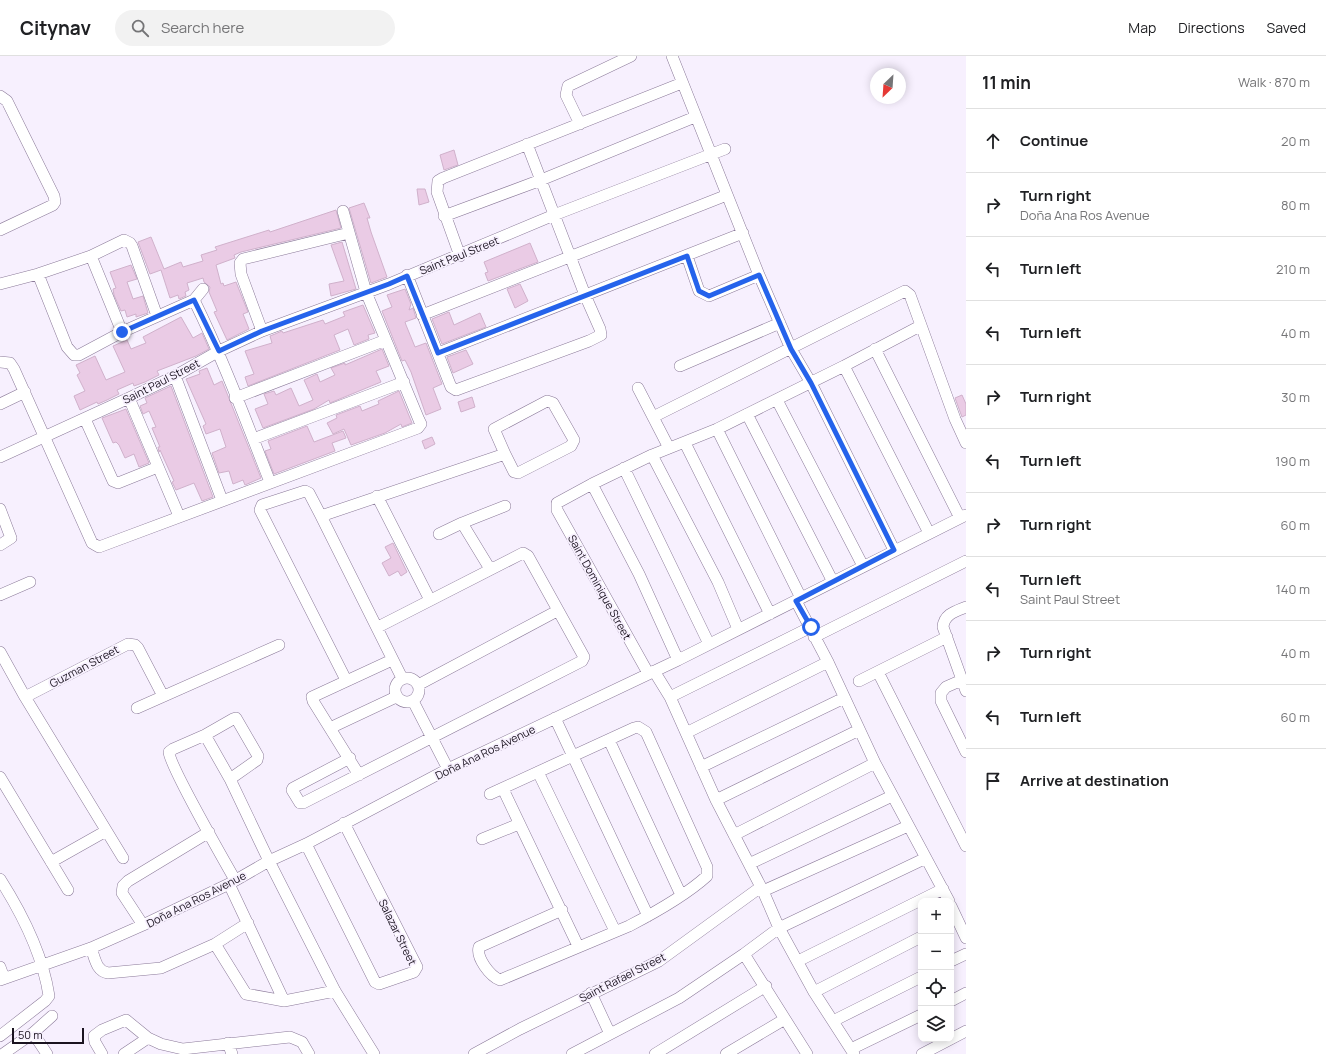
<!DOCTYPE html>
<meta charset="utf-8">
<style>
body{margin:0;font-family:Manrope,sans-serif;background:#f2f2f2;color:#202124}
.controls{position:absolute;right:12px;bottom:12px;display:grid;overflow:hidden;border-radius:8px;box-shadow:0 2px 10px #0003}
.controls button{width:36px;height:36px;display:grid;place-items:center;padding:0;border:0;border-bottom:1px solid #e0e0e0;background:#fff;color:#202124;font:20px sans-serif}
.compass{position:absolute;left:870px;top:12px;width:36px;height:36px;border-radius:50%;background:#fff;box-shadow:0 2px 10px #0003;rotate:205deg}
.scale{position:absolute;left:12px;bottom:10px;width:72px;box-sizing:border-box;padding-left:4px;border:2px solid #1a131f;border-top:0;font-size:11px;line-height:14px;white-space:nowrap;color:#1a131f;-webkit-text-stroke:3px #f7f0fe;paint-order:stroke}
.stop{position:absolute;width:12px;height:12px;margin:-9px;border:3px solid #2563eb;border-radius:50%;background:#fff}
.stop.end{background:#2563eb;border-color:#fff;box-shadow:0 1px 4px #0008}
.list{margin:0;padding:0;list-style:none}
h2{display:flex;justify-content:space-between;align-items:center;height:52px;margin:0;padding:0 16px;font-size:17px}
h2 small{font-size:13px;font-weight:400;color:#757577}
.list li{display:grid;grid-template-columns:26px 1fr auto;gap:12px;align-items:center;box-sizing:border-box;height:64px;padding:0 16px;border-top:1px solid #e0e0e0}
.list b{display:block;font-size:15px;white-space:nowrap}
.list p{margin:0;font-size:13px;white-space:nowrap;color:#757577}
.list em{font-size:13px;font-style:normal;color:#757577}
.icon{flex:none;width:22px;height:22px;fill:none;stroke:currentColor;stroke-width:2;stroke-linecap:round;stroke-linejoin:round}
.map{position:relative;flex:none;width:966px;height:998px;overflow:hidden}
header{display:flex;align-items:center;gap:24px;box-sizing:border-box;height:56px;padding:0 20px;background:#fff;border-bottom:1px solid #e0e0e0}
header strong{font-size:19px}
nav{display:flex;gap:22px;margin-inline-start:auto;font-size:14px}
.search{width:280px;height:36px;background:#f2f2f2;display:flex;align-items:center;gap:10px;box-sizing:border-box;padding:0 14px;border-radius:22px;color:#757577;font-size:15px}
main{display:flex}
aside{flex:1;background:#fff}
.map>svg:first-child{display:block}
.building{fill:#eacbe5;stroke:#d0b1cb}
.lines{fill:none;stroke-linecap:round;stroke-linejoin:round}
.street-casing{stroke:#8b7a99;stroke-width:12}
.street{stroke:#fff;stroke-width:11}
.route{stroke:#2563eb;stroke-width:5}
.labels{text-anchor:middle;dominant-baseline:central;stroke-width:3.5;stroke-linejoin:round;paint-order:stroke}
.street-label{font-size:11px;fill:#1a131f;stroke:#f7f0fe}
</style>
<header>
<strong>Citynav</strong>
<div class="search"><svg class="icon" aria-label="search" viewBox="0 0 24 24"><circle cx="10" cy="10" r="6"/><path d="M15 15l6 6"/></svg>Search here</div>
<nav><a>Map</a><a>Directions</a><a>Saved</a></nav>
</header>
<main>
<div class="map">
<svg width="966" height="998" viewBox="0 0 966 998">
<rect width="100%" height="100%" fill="#f7f0fe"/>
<path class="building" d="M 454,94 L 458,109 L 444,114 L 440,99 Z
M 417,133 L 425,133 L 429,146 L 419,149 Z
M 364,147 L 370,162 L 367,162 L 371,176 L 387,221 L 371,227 L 349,152 Z
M 336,154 L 341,172 L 241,196 L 234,199 L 235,202 L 216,209 L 221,228 L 223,227 L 224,230 L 236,226 L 248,256 L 243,258 L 249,273 L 227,284 L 214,256 L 217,255 L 209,236 L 210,231 L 204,226 L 203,222 L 187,227 L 189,234 L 185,236 L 186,240 L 179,243 L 178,239 L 170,242 L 161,214 L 150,218 L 138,186 L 151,181 L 164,213 L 181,206 L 183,211 L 203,205 L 201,199 L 217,194 L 215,191 L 269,174 L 270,176 Z
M 342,186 L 356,233 L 331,240 L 329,228 L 344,225 L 331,189 Z
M 530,187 L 538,206 L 488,225 L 485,217 L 488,216 L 484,206 Z
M 131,209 L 137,223 L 127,226 L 133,243 L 143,240 L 148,257 L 136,261 L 136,258 L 127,261 L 125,254 L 121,255 L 114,239 L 113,233 L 116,232 L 110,216 Z
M 520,228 L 528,245 L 515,252 L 507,233 Z
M 405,233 L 411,248 L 409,254 L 413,252 L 416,262 L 405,266 L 406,269 L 415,291 L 426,287 L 442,328 L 433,332 L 441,353 L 426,359 L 411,316 L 405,304 L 402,305 L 382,255 L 392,251 L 387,239 Z
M 363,249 L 375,277 L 368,279 L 369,283 L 354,289 L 348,273 L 334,279 L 340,294 L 248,330 L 245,321 L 254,318 L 245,295 L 272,287 L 270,280 L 275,278 L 282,275 L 283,277 L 323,264 L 325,268 L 345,260 L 343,256 Z
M 449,256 L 454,269 L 480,257 L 486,271 L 442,288 L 432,263 Z
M 181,261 L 193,282 L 202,277 L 209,293 L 196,300 L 157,315 L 159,319 L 145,326 L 134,330 L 133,327 L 117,334 L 119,338 L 107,344 L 98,348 L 97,346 L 80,354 L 74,340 L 85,335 L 77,319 L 80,317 L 76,309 L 95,300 L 106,324 L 125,316 L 113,290 L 127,284 L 131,293 L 146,287 L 143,281 Z
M 382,293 L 389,310 L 376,315 L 381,326 L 330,347 L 329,344 L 314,353 L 263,372 L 255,353 L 268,348 L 264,338 L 274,335 L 276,339 L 291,332 L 299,350 L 313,344 L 304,324 L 317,318 L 320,326 L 335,319 L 331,312 L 345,307 L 345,309 Z
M 466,294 L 473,308 L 453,317 L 447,301 Z
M 207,312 L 214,329 L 222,325 L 261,422 L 245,429 L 243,424 L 233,428 L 229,415 L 219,417 L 212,397 L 226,391 L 220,373 L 206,378 L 203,370 L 206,368 L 186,323 L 200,318 L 199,315 Z
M 171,330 L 213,441 L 202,445 L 194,427 L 176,434 L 172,426 L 174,425 L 160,394 L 159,396 L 158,391 L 160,391 L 152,372 L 156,371 L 149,355 L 143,358 L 140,350 L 147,347 L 145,342 Z
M 399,335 L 412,367 L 402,371 L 401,368 L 385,377 L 351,389 L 344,373 L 333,378 L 327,367 L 337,362 L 336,359 L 360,350 L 362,355 L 379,348 L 378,345 Z
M 962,339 L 966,348 L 966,359 L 962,361 L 955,342 Z
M 472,341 L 475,351 L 461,356 L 458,346 Z
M 126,353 L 149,407 L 139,411 L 134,398 L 125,402 L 119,389 L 116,386 L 113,387 L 102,362 Z
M 307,370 L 314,386 L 343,375 L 346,382 L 332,387 L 335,395 L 274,418 L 265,395 L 271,393 L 268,385 Z
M 432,381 L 435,388 L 425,393 L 422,385 Z
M 393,487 L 407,516 L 401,520 L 398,515 L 389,520 L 382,507 L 391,502 L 385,491 Z"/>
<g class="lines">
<g class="street-casing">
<path id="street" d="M 672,0 L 759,219 L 791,293 L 811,327 L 894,494
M 0,40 L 7,45 L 54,140 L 55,146 L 53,149 L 0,174
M 580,68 L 566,39 L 568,30 L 631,0
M 444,160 L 541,124 L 695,61
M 91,200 L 122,276
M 460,200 L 437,136 L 438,125 L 443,122 L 682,27
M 687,200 L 699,235 L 709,240 L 759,219
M 38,218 L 67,291 L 74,299 L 79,299 L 122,276 L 194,244 C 223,303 246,365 270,426
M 407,219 L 451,331 L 456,334 L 589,285 L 601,279 L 600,273 L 585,239 L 527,88
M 0,228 L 38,218 L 91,200 L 124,184 L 130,187 L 132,190 L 157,260
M 194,244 L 203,233
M 422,259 L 727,139
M 262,275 L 241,218 L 240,207 L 243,203 L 349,177
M 875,293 L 960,462
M 438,297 L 743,177
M 0,306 L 10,307 L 14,313 L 92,487 L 99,491 L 418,372 L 421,368 L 419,364 L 366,236 L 343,155
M 680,310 L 780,267
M 844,310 L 929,477
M 175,320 L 222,444
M 638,332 L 669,392
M 129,342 L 179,460
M 235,342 L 386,284
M 777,344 L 863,510
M 0,348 L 25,336
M 747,358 L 833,526
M 653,361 L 905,235 L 910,239 L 955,363 L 966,387
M 85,363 L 113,425 L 118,427 L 158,411
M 717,373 L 801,542
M 253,383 L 404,326
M 685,387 L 770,558
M 652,399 L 718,526 L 738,573
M 0,401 L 129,342 L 175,320 L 219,295 L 262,275 L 389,228 L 554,159 L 725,93
M 624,412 L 709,588
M 592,428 L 639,518 L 678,604
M 377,440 L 430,544
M 0,453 L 11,482 L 0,489
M 321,460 L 402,622
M 439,478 L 462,467
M 490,513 L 462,467 L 505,450
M 0,539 L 30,526
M 796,545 L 828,606 L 875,707 L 949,845
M 966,551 C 956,555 944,558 943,571 L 966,635
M 814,581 L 966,505
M 0,596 L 25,641 L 123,802
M 654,615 L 670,641 L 716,744 L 763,835 L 779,872 L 814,936 L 854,998
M 878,616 L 966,790
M 648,617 L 557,454 L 557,447 L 592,428 L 652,399 L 717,373 L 844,310 L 920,270
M395 634a12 12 0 1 1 24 0a12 12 0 1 1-24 0Z
M 346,624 L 260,454 L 262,449 L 305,435 L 309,437 L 321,460 L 505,398 L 494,373 L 547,345 L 553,347 L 574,384 L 571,390 L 518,417 L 514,416 L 505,398
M 962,624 L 946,631 L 941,637 L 941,645 L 966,696
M 859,625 L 947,581
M 418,629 L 557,555
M 25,641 L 128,588 L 135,589 L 138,592 L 163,640
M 670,641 L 811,571
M 413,645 L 448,713
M 137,652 L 279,589
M 555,662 L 648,860
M 330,672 L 396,641
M 686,677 L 828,606
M 205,679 L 230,723 L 269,805 L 335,935 L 374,998
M 609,684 L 681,839
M 350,702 L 293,732 L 292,734 L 300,747 L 303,747 L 582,605 L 584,601 L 528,500 L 523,497 L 378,571
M 701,711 L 844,642
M 538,716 L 615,875
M 359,719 L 313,645 L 312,641 L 392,604
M 0,721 L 68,834
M 230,723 L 257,704 L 258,700 L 236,662 L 233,663 L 205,679 L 173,693 L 169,696 C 169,709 225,806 235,824
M 503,733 L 578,890
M 490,738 L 634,672 L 638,671 L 646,676 L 707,811 L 707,820 C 685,840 656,856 629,870 L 500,924 C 490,920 476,902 479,891 L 562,854
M 716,744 L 859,674
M 734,779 L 875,707
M 482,783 L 519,768
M 306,788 L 375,926 L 379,928 L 414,916 L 417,911 L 344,767
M 51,806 L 106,775
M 749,808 L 892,740
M 0,823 C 21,856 43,900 49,940 L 45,945 L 0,980
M 229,828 L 284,945
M 951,850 L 966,882
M 143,869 L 122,837 L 123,830 L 128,825 L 209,776
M 215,888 L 246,938 L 284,945 L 335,935
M 91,892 C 95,902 96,915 108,917 L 161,912 L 215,888 L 248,867
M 744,898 L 807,998
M 798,905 L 943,833
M 951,905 L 966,898
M 0,911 L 4,922
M 0,924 L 91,892 L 143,869 L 229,828 L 269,805 L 306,788 L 448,713 L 678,604 L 966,459
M 814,936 L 921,881
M 591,937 L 610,978
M 951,945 L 966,937
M 833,965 L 921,921
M 33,977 L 47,998
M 228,987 L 232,998
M 851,993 L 921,959
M 3,998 L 33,977 L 52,960
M 102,998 L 95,986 L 94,980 L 102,974 L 126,964 L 148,982 L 161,988 L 183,993 L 290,981 L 302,986 L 309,998
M 124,998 L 148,982
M 474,998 L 520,973 L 659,905 L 758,833 L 763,835 L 908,770
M 572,998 L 679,942 L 744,898 L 779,872 L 926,802
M 655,998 L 766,930
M 726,998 L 785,963
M 922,998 L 966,975"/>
</g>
<use href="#street" class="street"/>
</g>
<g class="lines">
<path class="route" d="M 122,276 L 194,244 L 219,295 L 262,275 L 389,228 L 407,220 L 438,297 L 687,200 L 699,235 L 709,240 L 759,219 L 791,293 L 811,327 L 894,494 L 796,545 L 811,571"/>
</g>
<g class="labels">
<g class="street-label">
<text transform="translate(459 199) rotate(-22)">Saint Paul Street</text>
<text transform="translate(161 325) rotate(-27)">Saint Paul Street</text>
<text transform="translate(600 531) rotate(61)">Saint Dominique Street</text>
<text transform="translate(84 610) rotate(-28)">Guzman Street</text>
<text transform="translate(485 696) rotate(-26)">Doña Ana Ros Avenue</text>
<text transform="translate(196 843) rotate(-27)">Doña Ana Ros Avenue</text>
<text transform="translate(398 876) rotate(64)">Salazar Street</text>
<text transform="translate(622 921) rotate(-27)">Saint Rafael Street</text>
</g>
</g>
</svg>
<div class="controls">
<button>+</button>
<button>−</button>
<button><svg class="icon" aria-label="locate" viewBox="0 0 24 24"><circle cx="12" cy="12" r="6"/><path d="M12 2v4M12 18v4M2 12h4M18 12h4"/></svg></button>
<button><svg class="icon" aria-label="layers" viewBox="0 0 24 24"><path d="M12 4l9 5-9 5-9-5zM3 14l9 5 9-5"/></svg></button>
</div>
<svg class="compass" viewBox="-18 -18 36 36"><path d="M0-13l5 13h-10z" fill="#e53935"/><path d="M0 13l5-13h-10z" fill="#757577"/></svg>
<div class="scale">50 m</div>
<div class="stop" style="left:811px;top:571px"></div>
<div class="stop end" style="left:122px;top:276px"></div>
</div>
<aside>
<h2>11 min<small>Walk · 870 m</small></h2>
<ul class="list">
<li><svg class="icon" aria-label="ahead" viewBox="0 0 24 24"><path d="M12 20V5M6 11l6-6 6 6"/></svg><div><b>Continue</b></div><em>20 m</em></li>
<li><svg class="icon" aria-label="right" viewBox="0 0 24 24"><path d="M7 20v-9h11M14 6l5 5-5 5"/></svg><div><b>Turn right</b><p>Doña Ana Ros Avenue</p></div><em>80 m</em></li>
<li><svg class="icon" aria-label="left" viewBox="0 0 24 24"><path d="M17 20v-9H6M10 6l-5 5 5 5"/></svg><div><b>Turn left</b></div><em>210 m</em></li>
<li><svg class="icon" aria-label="left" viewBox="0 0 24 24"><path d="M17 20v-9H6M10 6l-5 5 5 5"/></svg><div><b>Turn left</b></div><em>40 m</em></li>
<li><svg class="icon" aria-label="right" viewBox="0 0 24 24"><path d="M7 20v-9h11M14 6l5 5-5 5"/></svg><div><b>Turn right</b></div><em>30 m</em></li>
<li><svg class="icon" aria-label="left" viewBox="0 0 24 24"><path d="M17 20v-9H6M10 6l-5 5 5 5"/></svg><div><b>Turn left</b></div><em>190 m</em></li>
<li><svg class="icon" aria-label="right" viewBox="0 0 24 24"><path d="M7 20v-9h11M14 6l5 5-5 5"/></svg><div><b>Turn right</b></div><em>60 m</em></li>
<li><svg class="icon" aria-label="left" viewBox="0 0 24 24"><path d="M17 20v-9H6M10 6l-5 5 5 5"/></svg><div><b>Turn left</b><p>Saint Paul Street</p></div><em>140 m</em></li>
<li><svg class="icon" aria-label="right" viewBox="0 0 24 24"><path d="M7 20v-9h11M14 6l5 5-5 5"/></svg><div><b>Turn right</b></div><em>40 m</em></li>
<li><svg class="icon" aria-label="left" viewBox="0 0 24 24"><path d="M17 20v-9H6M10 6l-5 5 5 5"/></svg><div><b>Turn left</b></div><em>60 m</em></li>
<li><svg class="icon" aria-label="arrive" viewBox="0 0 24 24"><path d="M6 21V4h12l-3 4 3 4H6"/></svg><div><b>Arrive at destination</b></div></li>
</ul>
</aside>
</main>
